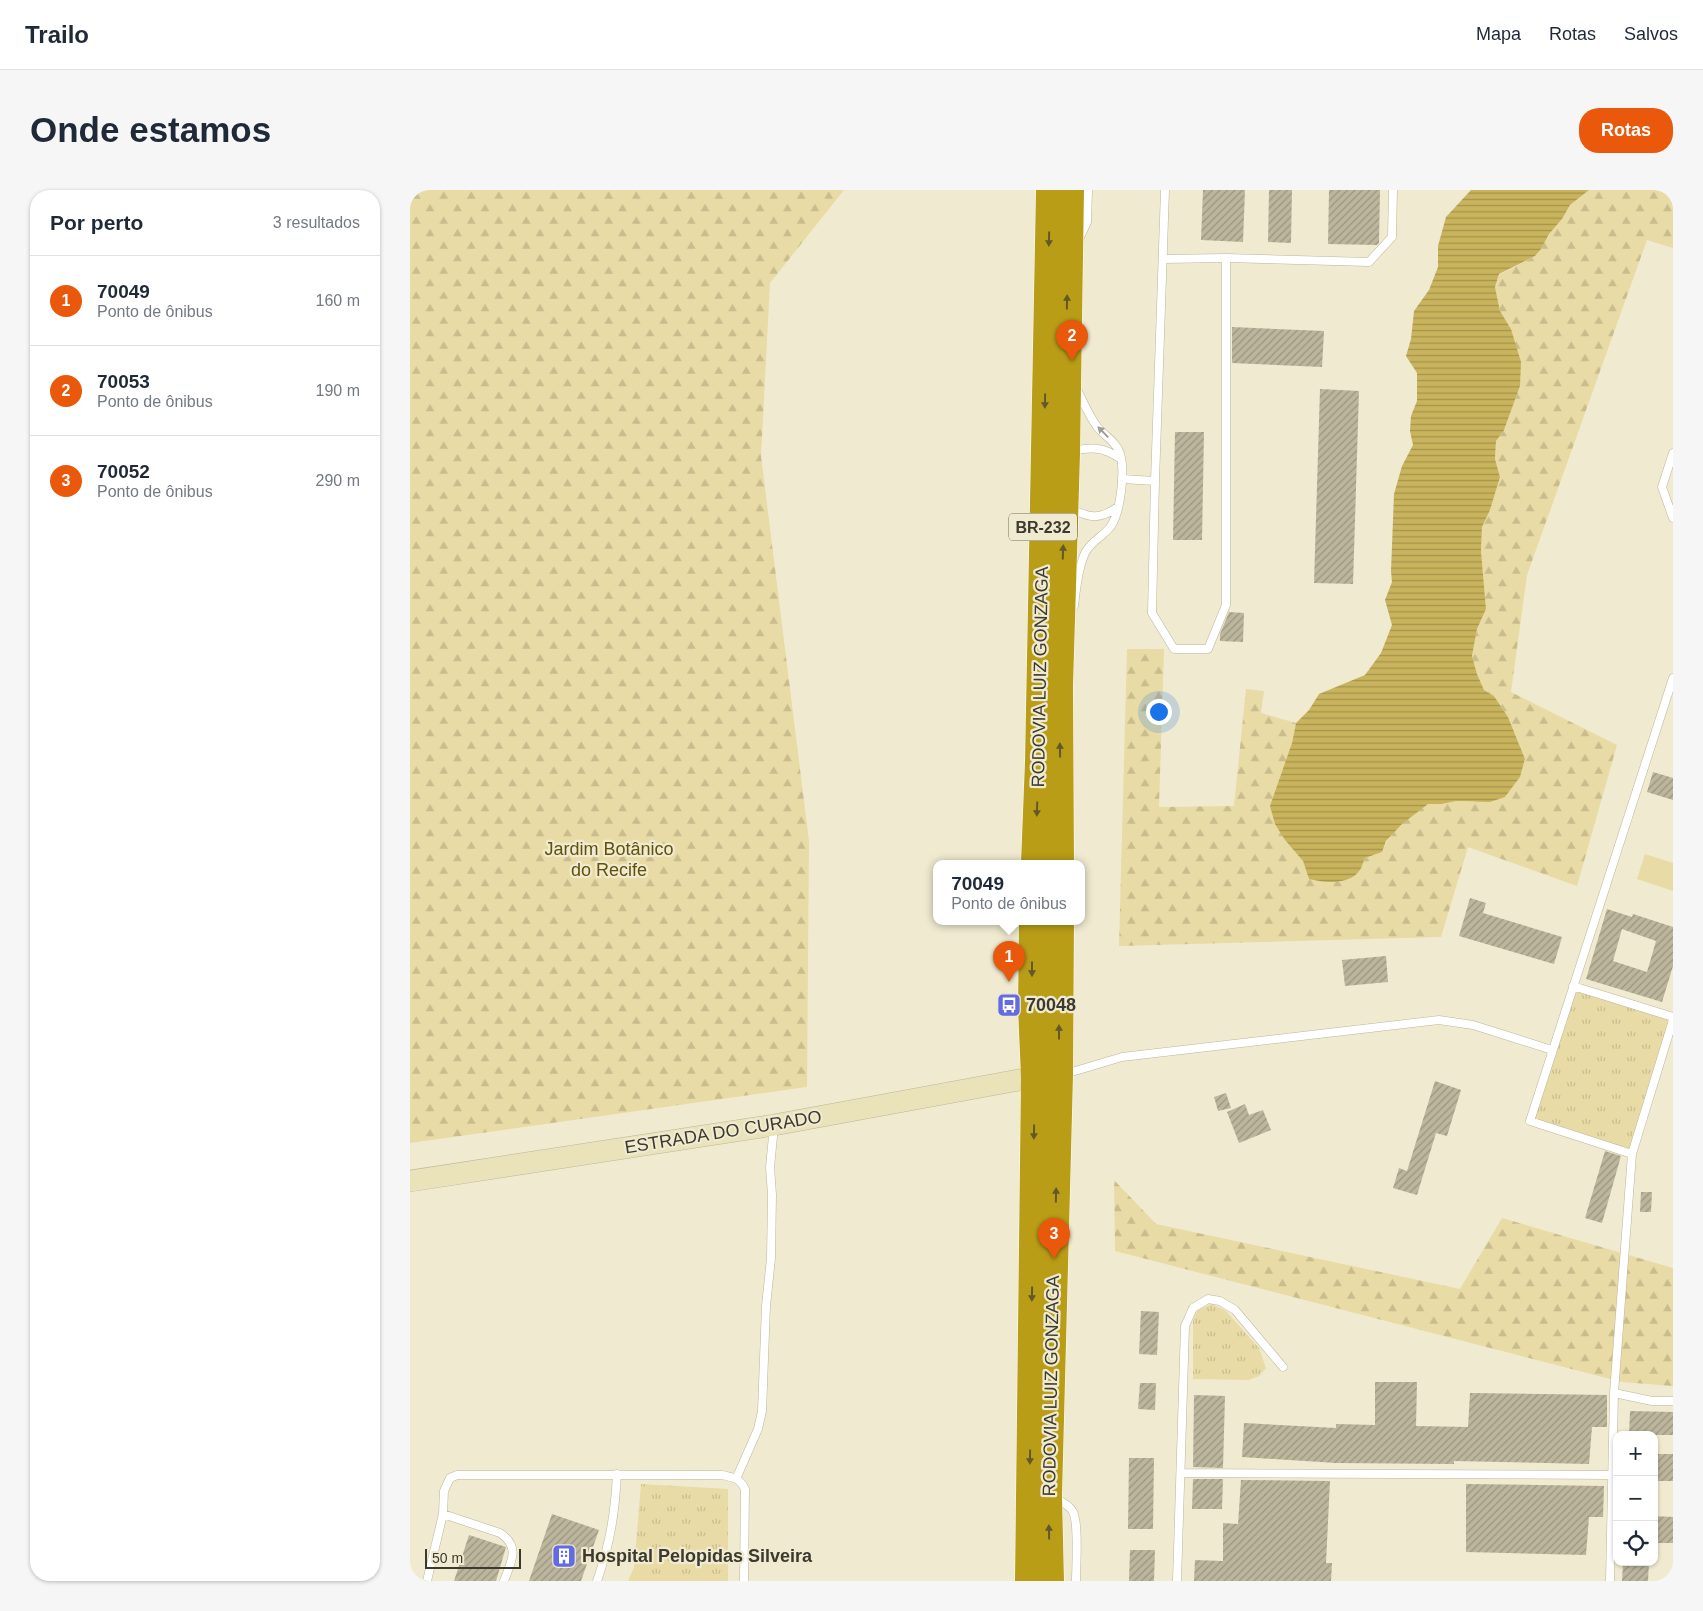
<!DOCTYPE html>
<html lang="pt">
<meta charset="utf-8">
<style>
body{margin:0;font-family:Helvetica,sans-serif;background:#f6f6f7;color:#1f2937}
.controls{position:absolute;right:15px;bottom:15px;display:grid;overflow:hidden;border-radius:10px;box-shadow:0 1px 4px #0004}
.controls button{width:45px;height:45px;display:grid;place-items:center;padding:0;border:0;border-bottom:1px solid #e0e1e3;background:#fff;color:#1f2937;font:25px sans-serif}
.scale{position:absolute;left:15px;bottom:12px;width:96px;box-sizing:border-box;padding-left:5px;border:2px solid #3c3a2f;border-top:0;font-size:14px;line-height:18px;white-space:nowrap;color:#3c3a2f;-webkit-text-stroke:4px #f0ead0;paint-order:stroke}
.you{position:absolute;left:748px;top:521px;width:18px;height:18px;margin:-12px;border:4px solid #fff;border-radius:50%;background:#1a73e8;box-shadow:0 0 0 8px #1a73e833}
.badge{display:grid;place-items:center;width:32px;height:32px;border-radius:50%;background:#ea580c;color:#fff;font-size:16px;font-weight:700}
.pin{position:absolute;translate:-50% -41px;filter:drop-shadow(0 1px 2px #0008)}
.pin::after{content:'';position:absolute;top:26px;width:18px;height:15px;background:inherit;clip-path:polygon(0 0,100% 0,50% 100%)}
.popup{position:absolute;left:523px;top:670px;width:152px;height:65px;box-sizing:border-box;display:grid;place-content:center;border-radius:10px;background:#fff;filter:drop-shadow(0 1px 4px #0005);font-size:16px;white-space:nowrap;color:#747a83}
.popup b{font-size:19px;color:#1f2937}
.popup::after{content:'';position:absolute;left:50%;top:100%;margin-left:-10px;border:10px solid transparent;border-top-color:#fff}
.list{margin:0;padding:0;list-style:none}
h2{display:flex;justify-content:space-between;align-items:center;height:65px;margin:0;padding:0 20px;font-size:21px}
h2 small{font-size:16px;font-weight:400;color:#747a83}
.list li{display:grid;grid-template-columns:32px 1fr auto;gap:15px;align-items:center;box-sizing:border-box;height:90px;padding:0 20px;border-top:1px solid #e0e1e3}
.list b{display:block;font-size:19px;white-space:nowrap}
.list p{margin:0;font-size:16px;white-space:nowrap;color:#747a83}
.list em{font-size:16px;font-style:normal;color:#747a83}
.icon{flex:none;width:28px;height:28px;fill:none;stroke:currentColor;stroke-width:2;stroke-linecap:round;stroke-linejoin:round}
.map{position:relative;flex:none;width:1263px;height:1391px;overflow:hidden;border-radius:20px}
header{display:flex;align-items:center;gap:30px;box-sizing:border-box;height:70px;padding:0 25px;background:#fff;border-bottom:1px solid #e0e1e3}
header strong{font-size:24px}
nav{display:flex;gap:28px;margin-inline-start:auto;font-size:18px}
.intro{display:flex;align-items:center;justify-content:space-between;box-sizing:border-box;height:120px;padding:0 30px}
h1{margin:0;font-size:35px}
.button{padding:12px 22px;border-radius:20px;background:#ea580c;color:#fff;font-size:18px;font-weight:700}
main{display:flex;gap:30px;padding:0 30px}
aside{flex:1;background:#fff;border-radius:20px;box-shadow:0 1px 4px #0004}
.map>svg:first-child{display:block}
.grass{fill:url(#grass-tufts)}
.forest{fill:url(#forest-firs)}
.garden{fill:#e9dba5}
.water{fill:url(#water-rules)}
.building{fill:url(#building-hatch);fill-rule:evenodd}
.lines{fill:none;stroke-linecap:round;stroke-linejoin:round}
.lane-casing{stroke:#bcb59c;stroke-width:9}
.secondary-casing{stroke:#bcb59c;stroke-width:22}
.highway-casing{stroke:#fff;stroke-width:29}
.lane{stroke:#fff;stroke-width:8}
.secondary{stroke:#eae2b9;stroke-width:21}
.highway{stroke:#b99d17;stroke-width:28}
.oneway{fill:#625828}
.oneway2{fill:#9e9c97}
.labels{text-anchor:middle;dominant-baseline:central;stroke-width:4.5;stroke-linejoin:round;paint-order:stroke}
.shield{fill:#f0ead0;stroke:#726f5f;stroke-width:1}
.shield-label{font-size:16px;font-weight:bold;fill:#3c3a2f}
.street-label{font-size:18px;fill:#3c3a2f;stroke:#f0ead0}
.park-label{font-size:18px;fill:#60510d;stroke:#f0ead0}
.poi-label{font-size:18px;font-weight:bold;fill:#3c3a2f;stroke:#f0ead0;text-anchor:start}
</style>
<header>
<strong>Trailo</strong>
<nav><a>Mapa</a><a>Rotas</a><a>Salvos</a></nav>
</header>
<div class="intro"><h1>Onde estamos</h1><a class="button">Rotas</a></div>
<main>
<aside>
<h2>Por perto<small>3 resultados</small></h2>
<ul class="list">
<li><span class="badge">1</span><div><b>70049</b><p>Ponto de ônibus</p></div><em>160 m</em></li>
<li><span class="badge">2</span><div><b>70053</b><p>Ponto de ônibus</p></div><em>190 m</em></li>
<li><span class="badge">3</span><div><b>70052</b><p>Ponto de ônibus</p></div><em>290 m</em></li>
</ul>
</aside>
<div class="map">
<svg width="1263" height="1391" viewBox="0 0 1263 1391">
<defs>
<pattern id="grass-tufts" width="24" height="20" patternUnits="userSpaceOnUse" patternTransform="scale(1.25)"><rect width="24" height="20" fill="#e9dba5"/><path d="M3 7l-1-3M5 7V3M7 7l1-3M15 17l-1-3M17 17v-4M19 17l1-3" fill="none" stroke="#c9bd8e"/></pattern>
<pattern id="forest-firs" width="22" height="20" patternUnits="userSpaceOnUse" patternTransform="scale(1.25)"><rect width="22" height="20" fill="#e9dba5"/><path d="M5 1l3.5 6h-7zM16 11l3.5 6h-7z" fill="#c9bd8e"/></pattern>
<pattern id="water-rules" width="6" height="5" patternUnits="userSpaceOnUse" patternTransform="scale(1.25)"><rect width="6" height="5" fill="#c9b45d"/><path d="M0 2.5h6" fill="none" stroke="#a4934d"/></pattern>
<pattern id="building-hatch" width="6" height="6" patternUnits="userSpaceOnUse" patternTransform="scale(1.25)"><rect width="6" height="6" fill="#bcb69d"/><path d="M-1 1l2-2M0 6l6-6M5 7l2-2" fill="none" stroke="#9a9580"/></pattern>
</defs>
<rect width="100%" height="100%" fill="#f0ead0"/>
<path class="grass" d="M 1163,796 L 1263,827 L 1222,964 L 1120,931 Z
M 801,1114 L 815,1120 L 849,1158 L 856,1178 L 849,1186 L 839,1190 L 783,1189 L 783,1130 L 788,1120 Z
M 231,1294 L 318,1299 L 318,1391 L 218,1391 L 224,1377 Z"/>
<path class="forest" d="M 0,0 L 434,0 L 360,93 L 351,266 L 399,651 L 397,897 L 0,953 Z
M 1179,0 L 1263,0 L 1263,58 L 1237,50 L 1117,385 L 1101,502 L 1207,555 L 1167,696 L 1058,657 L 1031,747 L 709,756 L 717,459 L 754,459 L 749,617 L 824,616 L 836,499 L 854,501 L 851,523 L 886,533 L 882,553 L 886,662 L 893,671 L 899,689 L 949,681 L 955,668 L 972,662 C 980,641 999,626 1018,614 L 1032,614 L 1046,611 L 1062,612 L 1095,607 L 1110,587 L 1115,569 L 1098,527 L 1084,506 L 1074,500 L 1067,484 L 1062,466 L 1067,439 L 1076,419 L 1071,361 L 1072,337 L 1080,320 L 1090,287 L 1085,269 L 1086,251 L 1094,240 L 1110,196 L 1101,139 L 1090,121 L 1085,97 L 1089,85 L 1125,66 L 1131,59 L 1139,44 L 1152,29 L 1160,15 Z
M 704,990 L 746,1034 L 1050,1099 L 1092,1028 L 1263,1078 L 1263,1196 L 1212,1192 L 705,1061 Z"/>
<path class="garden" d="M 1235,664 L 1263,673 L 1263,701 L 1227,689 Z"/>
<path class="water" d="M 1061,0 L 1179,0 L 1160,15 L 1152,29 L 1139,44 L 1131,59 L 1125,66 L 1089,84 L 1085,97 L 1090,121 L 1101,139 L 1111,172 L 1110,196 L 1094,240 L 1086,251 L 1085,269 L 1090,287 L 1080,320 L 1072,337 L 1071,361 L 1076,419 L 1067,439 L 1062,466 L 1067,484 L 1074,500 L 1084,506 L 1098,527 L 1115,569 L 1110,587 L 1095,607 L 1080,612 L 1046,611 L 1032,614 L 1018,614 L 992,634 L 976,651 L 972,662 L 955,668 C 953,672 952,677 950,680 C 940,695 915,693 899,689 L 893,671 L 875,650 L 865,634 L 860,616 L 882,553 L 886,533 L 899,520 L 909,504 L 955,485 L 971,463 L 982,435 L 975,410 L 982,392 L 981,381 L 984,304 L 992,276 L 1003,255 L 1000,241 L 1001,226 L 1007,211 L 1007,183 L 996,166 L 1001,149 L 1004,121 L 1019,100 L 1028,77 L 1028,56 L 1036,27 Z"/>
<path class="building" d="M 793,0 L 835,0 L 833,52 L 791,50 Z
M 859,0 L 882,0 L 881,53 L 858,52 Z
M 919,0 L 970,0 L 969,53 L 967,55 L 918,54 Z
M 822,137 L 914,141 L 912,177 L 822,173 Z
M 910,199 L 949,201 L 943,394 L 904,393 Z
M 765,242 L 794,242 L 792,350 L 763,350 Z
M 819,422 L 834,423 L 833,452 L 810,451 L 810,444 Z
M 1243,582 L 1263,588 L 1263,610 L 1237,602 Z
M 1060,708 L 1076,713 L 1073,723 L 1152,747 L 1144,774 L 1049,746 Z
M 1197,719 L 1222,727 L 1223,724 L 1263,737 L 1263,776 L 1252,812 L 1176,789 ZM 1212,739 L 1246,751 L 1237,782 L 1203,771 Z
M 976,766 L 978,792 L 935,796 L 932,770 Z
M 1025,891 L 1051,900 L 1037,946 L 1026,943 L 1007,1005 L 983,998 L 989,978 L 997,981 Z
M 816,903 L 821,918 L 808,921 L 804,907 Z
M 835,914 L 839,925 L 853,920 L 861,940 L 829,953 L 817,922 Z
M 1195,961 L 1211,966 L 1192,1033 L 1175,1028 Z
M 1231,1002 L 1242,1002 L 1241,1022 L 1230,1022 Z
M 731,1121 L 749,1122 L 747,1165 L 729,1164 Z
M 965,1192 L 1007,1192 L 1006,1236 L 1058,1237 L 1060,1203 L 1197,1205 L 1197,1237 L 1182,1237 L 1179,1274 L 1044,1271 L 1044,1274 L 926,1273 L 832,1267 L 834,1233 L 926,1238 L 926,1234 L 965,1235 Z
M 730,1193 L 746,1193 L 745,1220 L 728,1219 Z
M 784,1205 L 815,1206 L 813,1278 L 783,1277 Z
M 1220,1221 L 1263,1222 L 1263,1245 L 1219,1245 Z
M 1244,1264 L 1263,1264 L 1263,1291 L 1244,1291 Z
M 719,1268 L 744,1268 L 743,1339 L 718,1339 Z
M 783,1289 L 813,1289 L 812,1319 L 782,1319 Z
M 831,1290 L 920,1291 L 916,1373 L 922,1373 L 921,1391 L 784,1391 L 785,1370 L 813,1371 L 813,1333 L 828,1334 Z
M 1056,1294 L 1194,1296 L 1193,1327 L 1179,1327 L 1176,1365 L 1056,1362 Z
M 142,1324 L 189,1340 L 171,1391 L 119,1391 Z
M 1244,1326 L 1263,1327 L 1263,1353 L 1244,1353 Z
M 59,1345 L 96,1357 L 86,1391 L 44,1391 Z
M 720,1360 L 745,1360 L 744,1391 L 719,1391 Z
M 1213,1372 L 1239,1372 L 1238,1391 L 1212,1391 Z"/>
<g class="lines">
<g class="lane-casing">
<path id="lane" d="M 755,0 L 745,291 L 742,423 L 764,459 L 798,459 L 816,415 L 816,68
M 670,47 L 677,32 L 678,0
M 753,69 L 816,68 L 959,72 L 982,47 L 983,0
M 660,262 C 680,256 694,257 711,269
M 1263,263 L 1252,297 L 1263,328
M 712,289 L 745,291
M 661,319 C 680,328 689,330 708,317
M 664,416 C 666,399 668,379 675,363 C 681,351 694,346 701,336 C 711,321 716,277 709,261 C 705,251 695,246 688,238 C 679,226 673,211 666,198
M 1263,488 L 1120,931 L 1222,964 L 1263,830
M 1163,796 L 1263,827
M 655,884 L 712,867 L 1029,830 L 1063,835 L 1142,860
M 1204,1203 L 1242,1211 L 1263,1211
M 771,1283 L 1202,1285
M 326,1289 L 348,1239 L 352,1221 L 356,1116 L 361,1068 L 362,1005 L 360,977 L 364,936
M 644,1308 C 651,1311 660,1316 663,1322 C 669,1333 666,1377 666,1391
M 33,1324 L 90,1343 C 111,1357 101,1372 94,1391
M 17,1391 L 33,1324 L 34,1301 L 40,1288 L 47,1285 L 312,1285 C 324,1288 329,1287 335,1299 L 334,1391
M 187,1391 C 200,1354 205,1323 207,1284
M 767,1391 L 775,1136 L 783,1118 L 798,1109 L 810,1111 L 825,1120 L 873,1177
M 1200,1391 L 1204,1203 L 1222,964"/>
</g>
<g class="secondary-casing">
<path id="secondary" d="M 0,991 L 364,935 L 625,887"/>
</g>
<g class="highway-casing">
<path id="highway" d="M 625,673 L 629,571 L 640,0
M 650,673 L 649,496 L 656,264 L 660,0
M 619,1391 L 625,887 L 622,818 L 623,731
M 640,1391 L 638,1306 L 649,886 L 650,731"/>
</g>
<use href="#lane" class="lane"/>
<use href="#secondary" class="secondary"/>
<use href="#highway" class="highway"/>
</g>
<defs><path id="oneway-solid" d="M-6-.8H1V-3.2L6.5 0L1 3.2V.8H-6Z" transform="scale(1.25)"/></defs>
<g class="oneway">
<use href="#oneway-solid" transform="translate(639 49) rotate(91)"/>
<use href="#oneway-solid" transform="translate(657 112) rotate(-89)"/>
<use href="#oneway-solid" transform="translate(635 211) rotate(91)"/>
<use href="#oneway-solid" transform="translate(653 362) rotate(-88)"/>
<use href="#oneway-solid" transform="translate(650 560) rotate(-91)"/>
<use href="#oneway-solid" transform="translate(627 619) rotate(92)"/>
<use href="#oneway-solid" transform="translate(622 779) rotate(90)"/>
<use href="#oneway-solid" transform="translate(649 842) rotate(-90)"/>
<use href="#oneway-solid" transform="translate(624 942) rotate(91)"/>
<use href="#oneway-solid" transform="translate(646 1005) rotate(-89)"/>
<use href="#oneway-solid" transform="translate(622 1104) rotate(91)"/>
<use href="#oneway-solid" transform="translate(620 1267) rotate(91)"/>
<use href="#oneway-solid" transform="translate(639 1342) rotate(-91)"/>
</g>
<use class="oneway2" href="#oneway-solid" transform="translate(693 242) rotate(-134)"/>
<defs>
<g id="bus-square" transform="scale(1.25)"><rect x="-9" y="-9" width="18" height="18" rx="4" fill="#616be3" stroke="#f0ead0"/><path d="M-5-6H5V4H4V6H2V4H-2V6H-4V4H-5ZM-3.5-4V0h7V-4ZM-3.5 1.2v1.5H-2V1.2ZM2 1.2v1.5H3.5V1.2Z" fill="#fff"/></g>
<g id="building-square" transform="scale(1.25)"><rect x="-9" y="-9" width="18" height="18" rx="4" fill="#616be3" stroke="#f0ead0"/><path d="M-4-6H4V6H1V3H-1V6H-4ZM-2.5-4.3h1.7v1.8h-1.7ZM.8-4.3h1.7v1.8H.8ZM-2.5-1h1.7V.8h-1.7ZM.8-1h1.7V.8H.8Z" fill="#fff"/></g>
</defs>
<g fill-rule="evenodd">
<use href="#bus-square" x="599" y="815"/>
<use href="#building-square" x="154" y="1366"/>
</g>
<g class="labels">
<rect class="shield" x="599" y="323.5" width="68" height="27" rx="4"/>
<g class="shield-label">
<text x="633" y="337">BR-232</text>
</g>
<g class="street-label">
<text transform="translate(630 487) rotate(-89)">RODOVIA LUIZ GONZAGA</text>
<text transform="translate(313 942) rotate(-9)">ESTRADA DO CURADO</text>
<text transform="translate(641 1196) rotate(-89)">RODOVIA LUIZ GONZAGA</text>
</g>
<g class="park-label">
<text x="199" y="659">Jardim Botânico<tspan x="199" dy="21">do Recife</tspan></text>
</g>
<g class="poi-label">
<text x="616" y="815">70048</text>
<text x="172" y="1366">Hospital Pelopidas Silveira</text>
</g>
</g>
</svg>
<div class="controls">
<button>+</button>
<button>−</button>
<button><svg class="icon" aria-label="locate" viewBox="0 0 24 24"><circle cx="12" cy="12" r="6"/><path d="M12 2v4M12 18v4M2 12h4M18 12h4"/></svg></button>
</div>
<div class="scale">50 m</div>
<div class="you"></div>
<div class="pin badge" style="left:599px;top:792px">1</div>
<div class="popup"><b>70049</b>Ponto de ônibus</div>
<div class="pin badge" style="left:662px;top:171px">2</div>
<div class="pin badge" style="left:644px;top:1069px">3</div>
</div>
</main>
